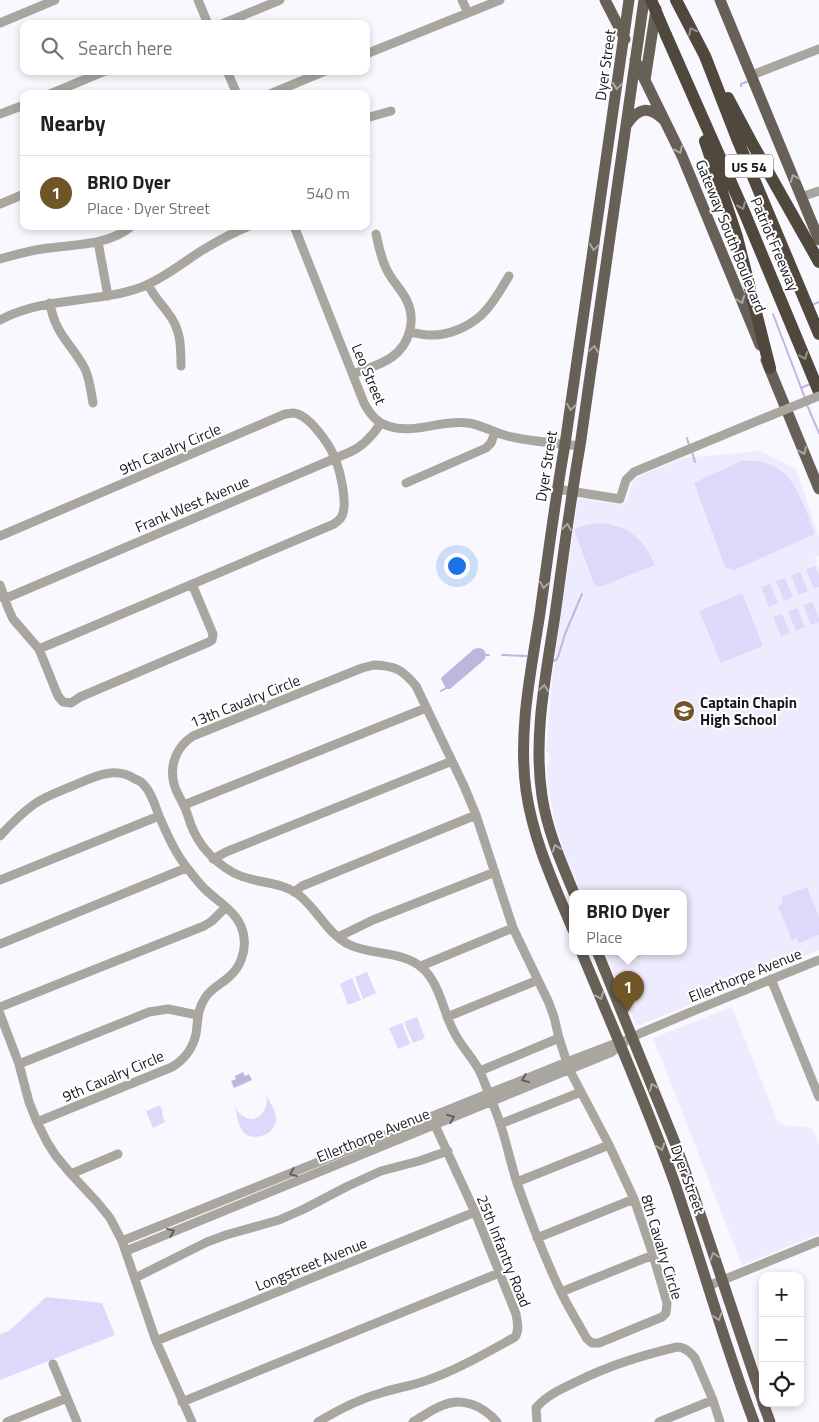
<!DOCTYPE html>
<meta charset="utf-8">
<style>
body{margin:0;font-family:"Titillium Web",sans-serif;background:#f6f6f6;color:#202124}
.controls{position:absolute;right:15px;bottom:15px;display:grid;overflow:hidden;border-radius:10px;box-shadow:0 2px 8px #0003}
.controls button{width:45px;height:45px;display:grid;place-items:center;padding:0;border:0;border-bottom:1px solid #e0e0e0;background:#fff;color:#202124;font:25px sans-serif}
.you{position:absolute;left:456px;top:565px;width:18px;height:18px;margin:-12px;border:4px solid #fff;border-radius:50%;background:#1a73e8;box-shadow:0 0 0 8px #1a73e833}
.badge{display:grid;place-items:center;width:32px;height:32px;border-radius:50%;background:#705527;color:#fff;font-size:16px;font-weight:700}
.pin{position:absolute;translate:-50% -41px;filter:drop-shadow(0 1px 2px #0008)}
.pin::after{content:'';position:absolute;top:26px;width:18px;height:15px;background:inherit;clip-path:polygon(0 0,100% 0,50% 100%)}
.popup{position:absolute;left:569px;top:890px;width:118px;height:65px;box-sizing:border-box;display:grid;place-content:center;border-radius:10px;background:#fff;filter:drop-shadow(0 1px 4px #0005);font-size:16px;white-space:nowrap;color:#757577}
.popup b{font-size:19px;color:#202124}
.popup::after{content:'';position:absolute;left:50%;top:100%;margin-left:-10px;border:10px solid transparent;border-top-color:#fff}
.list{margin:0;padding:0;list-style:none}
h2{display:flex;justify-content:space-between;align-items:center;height:65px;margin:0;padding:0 20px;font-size:21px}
h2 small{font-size:16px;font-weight:400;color:#757577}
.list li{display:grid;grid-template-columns:32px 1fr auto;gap:15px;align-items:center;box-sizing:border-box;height:75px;padding:0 20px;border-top:1px solid #e0e0e0}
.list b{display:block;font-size:19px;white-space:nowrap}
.list p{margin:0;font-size:16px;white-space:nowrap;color:#757577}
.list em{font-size:16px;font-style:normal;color:#757577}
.icon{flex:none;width:28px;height:28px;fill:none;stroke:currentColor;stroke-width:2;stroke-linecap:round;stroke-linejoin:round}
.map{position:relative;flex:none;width:819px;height:1422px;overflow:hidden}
.search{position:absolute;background:#fff;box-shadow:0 2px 8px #0003;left:20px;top:20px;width:350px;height:55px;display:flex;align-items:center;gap:12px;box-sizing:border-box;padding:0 18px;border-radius:10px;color:#757577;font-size:19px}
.panel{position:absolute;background:#fff;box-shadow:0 2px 8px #0003;left:20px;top:90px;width:350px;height:140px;border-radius:10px}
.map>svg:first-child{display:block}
.built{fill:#eeebfe}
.green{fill:#ded9fa}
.water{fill:#bdb7de}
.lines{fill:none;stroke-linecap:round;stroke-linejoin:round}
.stream{stroke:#bdb7de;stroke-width:2}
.minor{stroke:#a9a59f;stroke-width:9}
.major{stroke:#676056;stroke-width:11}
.highway{stroke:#50483d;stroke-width:12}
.minor-bridge{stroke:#a9a59f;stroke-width:9}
.highway-bridge{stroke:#50483d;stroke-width:12}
.oneway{stroke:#96918b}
.oneway2{stroke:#aba8a2}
.oneway3{stroke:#605e5e}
.labels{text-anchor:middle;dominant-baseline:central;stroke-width:4;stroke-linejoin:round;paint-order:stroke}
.shield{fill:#fff;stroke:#5d5c60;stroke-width:1}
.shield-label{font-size:14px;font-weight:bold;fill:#17161c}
.street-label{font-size:15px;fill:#17161c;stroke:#fff}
.poi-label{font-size:15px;font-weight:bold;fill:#17161c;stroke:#fff;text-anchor:start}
</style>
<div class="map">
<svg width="819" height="1422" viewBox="0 0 819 1422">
<rect width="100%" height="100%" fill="#f9f8ff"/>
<path class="built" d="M 760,451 L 796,469 L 819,537 L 819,556 L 815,558 L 819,568 L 819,950 L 801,957 L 798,956 L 768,968 L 768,970 L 699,998 L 700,1001 L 637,1026 L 605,951 L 683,951 L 683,893 L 581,893 L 563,848 L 554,819 L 548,782 L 547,764 L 549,763 L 550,756 L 548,752 L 546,752 L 553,669 L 578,498 L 622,505 L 629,498 L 628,496 L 634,479 L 636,477 L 684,458 Z
M 732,1007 L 778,1122 L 787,1126 L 811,1127 L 819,1144 L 819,1234 L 742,1265 L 653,1038 Z"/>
<path class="green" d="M 741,461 C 792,457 800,496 815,534 L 734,570 L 725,567 L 694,483 Z
M 599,523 C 628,525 644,539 655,565 L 600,587 L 594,584 L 574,529 L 586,525 Z
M 815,566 L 819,575 L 819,587 L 814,589 L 806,569 Z
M 800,572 L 808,591 L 799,595 L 791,575 Z
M 785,578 L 793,597 L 784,601 L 776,581 Z
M 770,584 L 778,603 L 769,607 L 761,587 Z
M 742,593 L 763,646 L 721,663 L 699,611 Z
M 812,602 L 819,618 L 819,622 L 811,625 L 803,605 Z
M 797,608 L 805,627 L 796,631 L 788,611 Z
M 782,614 L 790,633 L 781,637 L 773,617 Z
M 807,887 L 819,917 L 819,935 L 799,943 L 797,938 L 792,940 L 778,906 L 783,903 L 781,897 Z
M 367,972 L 376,993 L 363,999 L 355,977 Z
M 352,978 L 361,1000 L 348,1005 L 340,984 Z
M 417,1017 L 425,1038 L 413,1043 L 404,1022 Z
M 402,1023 L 410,1044 L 398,1049 L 389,1028 Z
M 266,1095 C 269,1101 275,1109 276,1117 C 278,1132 256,1143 244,1133 C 238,1127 237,1115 235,1107 C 237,1110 239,1114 243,1116 C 257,1126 270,1109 266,1095 Z
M 160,1105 L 163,1113 L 162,1114 L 165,1122 L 153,1128 L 146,1111 Z
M 46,1297 L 102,1303 L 115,1335 L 0,1380 L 0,1334 L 9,1331 Z"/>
<path class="water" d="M 478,648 C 485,648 488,654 484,660 L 450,689 L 446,689 L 441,679 L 442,677 L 474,649 Z
M 243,1072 L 245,1076 L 249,1074 L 252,1080 L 234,1088 L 231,1081 L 236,1079 L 235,1076 Z"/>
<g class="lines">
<path class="stream" d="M 741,86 L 741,84 L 749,81
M 812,305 L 819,302
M 773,314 L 805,398
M 801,388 L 810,384
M 807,405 L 819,433
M 687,438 L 689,445
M 692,452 L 695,462
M 486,655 L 489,655
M 502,655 L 526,656
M 553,661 L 556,660 L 558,657 L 565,634 L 582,594
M 441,691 L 446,688"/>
<path class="minor" d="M 198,0 L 208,24
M 462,0 L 468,13
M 0,23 L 55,0
M 222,24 L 280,0
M 366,54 L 500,0
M 227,71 L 237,94
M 752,75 L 819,49
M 50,94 L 105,71
M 270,94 L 325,71
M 0,114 L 24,105
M 366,118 L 391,111
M 801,197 L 819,191
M 0,204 L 24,194
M 294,226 L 364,403 C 370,414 376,422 388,426 C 415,435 441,419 468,423 C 483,425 496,434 512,437 C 534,442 557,443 580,446
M 98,242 L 108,296
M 0,259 C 14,255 28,251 42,249 C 73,244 106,247 132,226
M 148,284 C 153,296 161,303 168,313 C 181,329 181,347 181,366
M 50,303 C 55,335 72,344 85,369 C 90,380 91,392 93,403
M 0,320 C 44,296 96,304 142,287 C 164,278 181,264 201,251 C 216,242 232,233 249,226
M 410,332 C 416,333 422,335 429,335 C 450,336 474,325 487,309 C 496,299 502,287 509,276
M 353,374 C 366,369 381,365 392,357 C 410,344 416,320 407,301 C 402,290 393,282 388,272 C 381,260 379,247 376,234
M 406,483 L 486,448 L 491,443 L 495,432
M 557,489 L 620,499 L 626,480 L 634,472 L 767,417
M 0,536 L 285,414 C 288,414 290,413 293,413 C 309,414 329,444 335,458 C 340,471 348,503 342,516 C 340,520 337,522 334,524 L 39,649
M 0,585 L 8,608 L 13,619 L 39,649 L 58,696 L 63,702 L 71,703 L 80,697 L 209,642 L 212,640 L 213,634 L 192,584
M 4,599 L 350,452 C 364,446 373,435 381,423
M 374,665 C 395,666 402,669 416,686 L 464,786 L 476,815 L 513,928 L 549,1003 L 554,1017 L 559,1038 L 569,1069 L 609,1145 L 634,1199 L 653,1255 L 667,1303 L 666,1313 L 662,1317 L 599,1343 L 592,1343 L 587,1339 C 578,1323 568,1307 560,1290 C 544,1256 530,1220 517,1183 C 511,1164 507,1145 501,1126 C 495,1108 488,1091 481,1074 C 474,1058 460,1046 453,1030 C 443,1011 439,981 421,967 C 402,951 371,955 350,945 C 327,934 318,910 299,895 C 280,880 252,884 232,872 C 212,860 199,846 191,825 C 189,819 187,812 184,806 C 181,799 176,792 174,784 C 169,765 177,746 193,736 L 362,668 Z
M 184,805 L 426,708
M 0,836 C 10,825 21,814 33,805 C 44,797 58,792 70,787 C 92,778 113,765 135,779 C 138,780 142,782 144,785 C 152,793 155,806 159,816 C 167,834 175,853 188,869 C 194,877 200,885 208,892 C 223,905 242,916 244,938 C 246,952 240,967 230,976 C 222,984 211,988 205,998 C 197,1010 198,1021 196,1034 C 193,1048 184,1060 172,1067 L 37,1122
M 213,859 L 226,852 L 452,761
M 0,880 L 159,816
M 294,892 L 302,886 L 476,815
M 338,937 L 373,920 L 495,872
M 0,944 L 186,868
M 421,966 L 513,928
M 771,979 L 819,1097
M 0,1007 L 204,926 L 212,921 L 226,907
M 0,1014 L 19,1064 L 29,1102 L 37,1122 L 47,1142 L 56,1156 L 71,1174 L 97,1202 L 110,1218 L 122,1241 L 156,1341 L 192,1422
M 447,1017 L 538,980
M 19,1064 L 149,1012 L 168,1009 L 197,1015
M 480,1071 L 559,1038
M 500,1124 L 581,1092
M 71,1174 L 118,1154
M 517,1182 L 609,1145
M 537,1238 L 634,1199
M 122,1241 L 567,1062 L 619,1042 L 627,1040 L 641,1033 L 686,1014 L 819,960
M 126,1251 L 612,1052 L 624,1043
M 135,1278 L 207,1242 L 226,1235 L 279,1220 L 304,1209 L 348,1186 L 381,1171 L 419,1161 L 448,1151
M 708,1286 L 819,1241
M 561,1292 L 653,1255
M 156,1341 L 475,1212
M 53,1364 L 77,1422
M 182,1402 L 499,1273
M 7,1422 L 67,1398
M 318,1422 C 338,1410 359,1399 381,1393 C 395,1388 411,1386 425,1381 C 457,1370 486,1353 515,1337 C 520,1330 517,1321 516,1314 L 475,1212 L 433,1121
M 413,1422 C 422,1417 431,1410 441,1406 C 462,1396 483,1406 497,1422
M 537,1422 L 536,1408 C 547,1395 563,1388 578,1381 C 610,1365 643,1355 677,1347 C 685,1347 690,1352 695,1358 L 713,1400 L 720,1422
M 659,1422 L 713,1400"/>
<path class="major" d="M 605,0 L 625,39
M 720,0 L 819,240
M 635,60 L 682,156 L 760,345
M 645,80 L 656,9
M 627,124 C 639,107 649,106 664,120
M 766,360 L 819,489
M 574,893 C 561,862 547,830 542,796 C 533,735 546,675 555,615 C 563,558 570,502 580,446 L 644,0
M 573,930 C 554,884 533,840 526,790 C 518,731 531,671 540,613 C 548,556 555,500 565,444 L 629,0
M 581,951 C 613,1028 647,1105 675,1184 C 702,1263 724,1344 754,1422
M 597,951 L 675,1143 L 692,1190 L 763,1402
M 763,1403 L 770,1422"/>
<path class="highway" d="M 676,0 L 705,56 L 738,141 L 819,334
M 666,35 L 745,214 L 819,392
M 728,98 L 753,145 L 819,262
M 705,141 L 737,237 L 770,368"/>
<path class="minor-bridge" d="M 767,417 L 819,396"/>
<path class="highway-bridge" d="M 651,0 L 666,35"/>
</g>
<defs><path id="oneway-chevron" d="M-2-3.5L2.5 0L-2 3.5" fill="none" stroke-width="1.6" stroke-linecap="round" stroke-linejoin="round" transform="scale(1.25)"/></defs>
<g class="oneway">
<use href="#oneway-chevron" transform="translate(692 31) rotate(-117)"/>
<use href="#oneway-chevron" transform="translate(742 206) rotate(66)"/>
<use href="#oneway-chevron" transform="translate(804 356) rotate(68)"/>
</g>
<g class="oneway2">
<use href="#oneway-chevron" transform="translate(617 86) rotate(98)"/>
<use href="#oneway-chevron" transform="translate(679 150) rotate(66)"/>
<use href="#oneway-chevron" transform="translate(794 178) rotate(-112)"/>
<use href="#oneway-chevron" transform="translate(594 247) rotate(98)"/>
<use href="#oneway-chevron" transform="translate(741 300) rotate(67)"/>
<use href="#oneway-chevron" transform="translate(594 349) rotate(-82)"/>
<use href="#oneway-chevron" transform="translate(571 407) rotate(98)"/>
<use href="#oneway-chevron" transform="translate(803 451) rotate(67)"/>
<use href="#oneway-chevron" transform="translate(567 527) rotate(-82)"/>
<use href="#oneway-chevron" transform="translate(544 585) rotate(99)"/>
<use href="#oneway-chevron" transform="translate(544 688) rotate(-82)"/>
<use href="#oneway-chevron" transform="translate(556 848) rotate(-109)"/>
<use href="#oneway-chevron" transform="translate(600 996) rotate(68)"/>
<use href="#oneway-chevron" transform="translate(653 1087) rotate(-113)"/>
<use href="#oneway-chevron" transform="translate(661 1147) rotate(70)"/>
<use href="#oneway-chevron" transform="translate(714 1256) rotate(-108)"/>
<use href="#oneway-chevron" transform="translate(718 1317) rotate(72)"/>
</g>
<g class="oneway3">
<use href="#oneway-chevron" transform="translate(525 1079) rotate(158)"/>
<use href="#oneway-chevron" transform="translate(451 1118) rotate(-22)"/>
<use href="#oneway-chevron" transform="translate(293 1173) rotate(158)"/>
<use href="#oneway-chevron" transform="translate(171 1232) rotate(-22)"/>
</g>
<defs>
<g id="school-disc" transform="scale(1.125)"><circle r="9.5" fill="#705527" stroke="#fff"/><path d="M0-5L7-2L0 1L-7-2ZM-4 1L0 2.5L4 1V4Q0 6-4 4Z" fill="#fff"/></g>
</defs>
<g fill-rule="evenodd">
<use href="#school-disc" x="684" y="711"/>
</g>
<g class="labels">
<rect class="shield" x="725" y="154.5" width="48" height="23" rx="4"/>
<g class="shield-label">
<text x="749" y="166">US 54</text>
</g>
<g class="street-label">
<text transform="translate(605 65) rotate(-82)">Dyer Street</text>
<text transform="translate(731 236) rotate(68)">Gateway South Boulevard</text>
<text transform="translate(775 244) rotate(67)">Patriot Freeway</text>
<text transform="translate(369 374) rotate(67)">Leo Street</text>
<text transform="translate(170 449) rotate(-23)">9th Cavalry Circle</text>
<text transform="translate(546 466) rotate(-81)">Dyer Street</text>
<text transform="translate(192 504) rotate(-23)">Frank West Avenue</text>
<text transform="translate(245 701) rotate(-22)">13th Cavalry Circle</text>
<text transform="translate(745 975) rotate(-22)">Ellerthorpe Avenue</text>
<text transform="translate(113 1076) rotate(-23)">9th Cavalry Circle</text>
<text transform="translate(373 1135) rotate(-22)">Ellerthorpe Avenue</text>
<text transform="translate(688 1179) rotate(70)">Dyer Street</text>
<text transform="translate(662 1247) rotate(73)">8th Cavalry Circle</text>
<text transform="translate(504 1251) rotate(68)">25th Infantry Road</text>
<text transform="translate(311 1264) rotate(-22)">Longstreet Avenue</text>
</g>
<g class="poi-label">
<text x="700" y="702">Captain Chapin<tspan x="700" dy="17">High School</tspan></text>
</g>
</g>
</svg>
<div class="controls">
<button>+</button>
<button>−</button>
<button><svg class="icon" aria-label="locate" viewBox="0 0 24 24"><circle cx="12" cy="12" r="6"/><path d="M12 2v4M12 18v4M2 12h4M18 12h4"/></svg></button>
</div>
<div class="you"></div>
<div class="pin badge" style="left:628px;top:1012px">1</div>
<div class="popup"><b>BRIO Dyer</b>Place</div>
<div class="search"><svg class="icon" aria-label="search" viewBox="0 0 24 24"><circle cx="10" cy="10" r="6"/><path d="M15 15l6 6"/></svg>Search here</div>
<section class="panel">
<h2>Nearby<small></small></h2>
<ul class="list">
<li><span class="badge">1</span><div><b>BRIO Dyer</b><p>Place · Dyer Street</p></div><em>540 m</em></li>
</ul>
</section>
</div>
